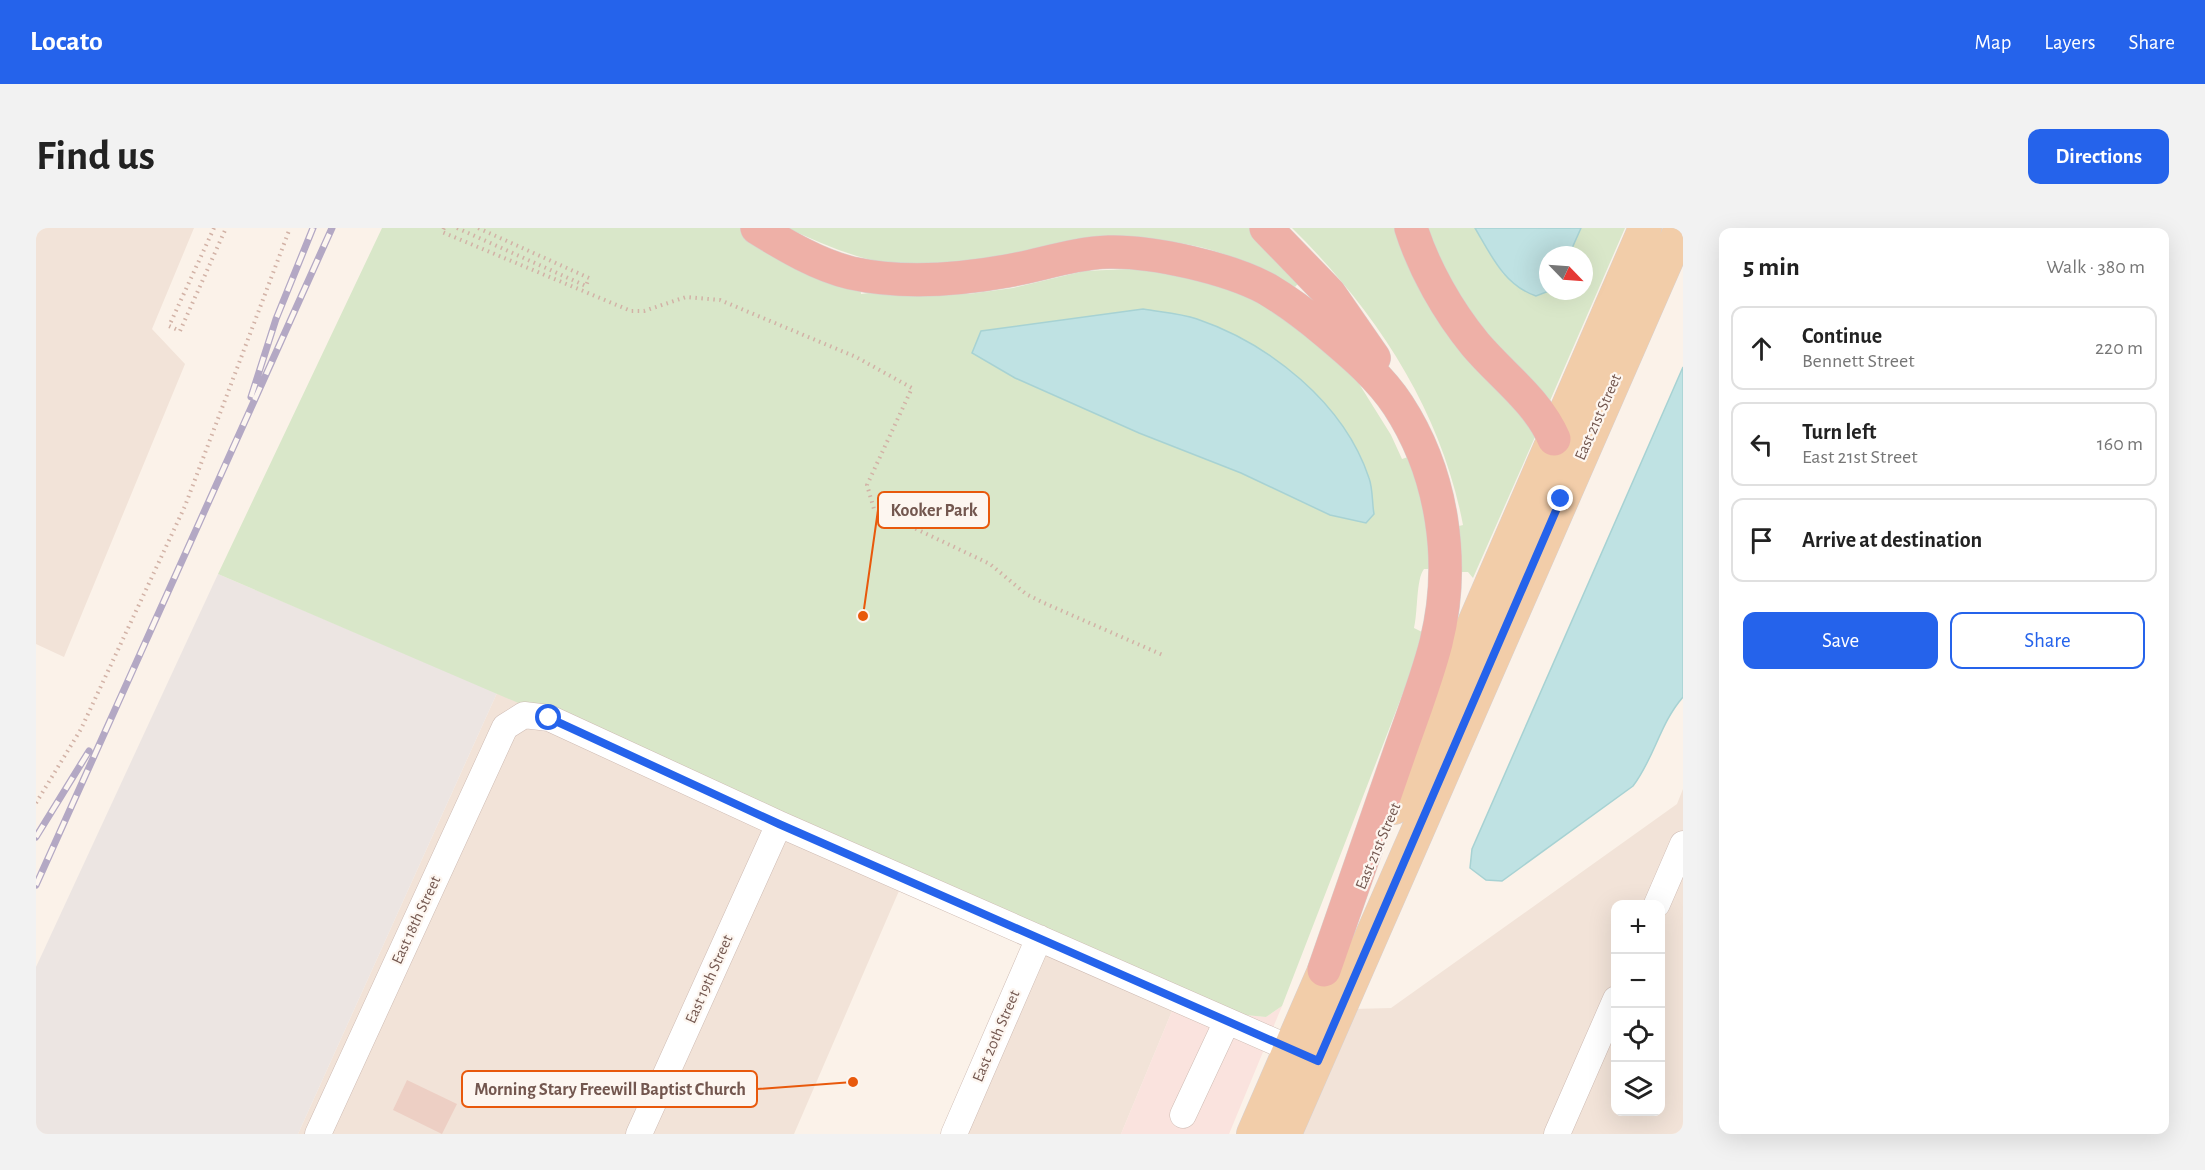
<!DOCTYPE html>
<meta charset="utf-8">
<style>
body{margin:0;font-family:"Alegreya Sans",sans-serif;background:#f2f2f2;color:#222}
.controls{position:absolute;right:18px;bottom:18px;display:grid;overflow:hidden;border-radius:12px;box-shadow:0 6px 24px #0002}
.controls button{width:54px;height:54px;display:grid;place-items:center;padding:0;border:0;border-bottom:2px solid #e0e0e0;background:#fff;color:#222;font:30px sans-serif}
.compass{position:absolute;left:1503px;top:18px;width:54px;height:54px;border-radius:50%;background:#fff;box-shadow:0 6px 24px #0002;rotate:115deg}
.stop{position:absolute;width:18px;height:18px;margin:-14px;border:4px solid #2563eb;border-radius:50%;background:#fff}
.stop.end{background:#2563eb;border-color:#fff;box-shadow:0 2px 6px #0008}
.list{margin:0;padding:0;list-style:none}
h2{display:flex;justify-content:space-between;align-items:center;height:78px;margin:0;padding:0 24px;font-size:26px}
h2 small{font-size:20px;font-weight:400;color:#767676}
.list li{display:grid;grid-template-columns:39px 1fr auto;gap:18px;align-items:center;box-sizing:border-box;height:84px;margin:0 12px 12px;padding:0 12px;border:2px solid #e0e0e0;border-radius:12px}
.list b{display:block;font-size:22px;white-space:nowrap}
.list p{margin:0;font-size:20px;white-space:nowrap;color:#767676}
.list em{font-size:20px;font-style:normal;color:#767676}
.actions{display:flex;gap:12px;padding:18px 24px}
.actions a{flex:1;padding:14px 0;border:2px solid #2563eb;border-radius:12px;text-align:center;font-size:21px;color:#2563eb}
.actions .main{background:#2563eb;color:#fff}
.icon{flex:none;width:33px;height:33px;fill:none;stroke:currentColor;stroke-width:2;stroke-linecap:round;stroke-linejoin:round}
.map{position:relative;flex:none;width:1647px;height:906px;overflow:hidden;border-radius:12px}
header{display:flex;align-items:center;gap:36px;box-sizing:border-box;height:84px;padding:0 30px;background:#2563eb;color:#fff}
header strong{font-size:28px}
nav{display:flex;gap:33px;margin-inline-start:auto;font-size:21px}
.intro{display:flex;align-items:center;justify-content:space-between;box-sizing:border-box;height:144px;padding:0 36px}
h1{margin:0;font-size:42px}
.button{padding:15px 27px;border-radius:12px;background:#2563eb;color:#fff;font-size:21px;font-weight:700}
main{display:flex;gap:36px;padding:0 36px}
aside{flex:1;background:#fff;border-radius:12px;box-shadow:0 6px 24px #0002}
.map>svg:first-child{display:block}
.residential{fill:#f2e3d8;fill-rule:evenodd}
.commercial{fill:#fae3de}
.industrial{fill:#ece5e2}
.green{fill:#d9e7c9;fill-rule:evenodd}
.water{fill:#bfe2e3;stroke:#a7d2d3;stroke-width:1.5}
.building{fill:#edcfc4}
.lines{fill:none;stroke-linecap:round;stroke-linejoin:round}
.minor-casing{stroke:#cebbb3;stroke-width:27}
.major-casing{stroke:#d8d0ce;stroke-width:34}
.highway-casing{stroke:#d8d0ce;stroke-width:34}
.path{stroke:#d2b2a6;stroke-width:4;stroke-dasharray:1.5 4.5;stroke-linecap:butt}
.minor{stroke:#fff;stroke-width:26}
.major{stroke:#f2cda9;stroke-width:33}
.highway{stroke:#eeb0a7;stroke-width:33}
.rail-casing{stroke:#b3a8c4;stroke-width:7}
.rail{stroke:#fdf6f0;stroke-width:4.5;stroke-dasharray:14;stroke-linecap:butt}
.route{stroke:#2563eb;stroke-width:8}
.labels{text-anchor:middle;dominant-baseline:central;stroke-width:4.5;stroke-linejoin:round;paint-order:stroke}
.street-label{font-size:16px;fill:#73574f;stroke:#fdf6f0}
.leader{fill:none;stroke:#e8590c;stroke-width:2}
.callout-dot{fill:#e8590c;stroke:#fdf6f0;stroke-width:2}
.callout{fill:#fdf6f0;stroke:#e8590c;stroke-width:2}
.callout-label{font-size:18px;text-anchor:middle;font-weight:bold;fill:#73574f}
</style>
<header>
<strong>Locato</strong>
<nav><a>Map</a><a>Layers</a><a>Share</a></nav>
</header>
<div class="intro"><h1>Find us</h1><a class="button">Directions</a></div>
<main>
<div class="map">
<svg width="1647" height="906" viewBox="0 0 1647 906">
<rect width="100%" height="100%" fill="#fbf2e9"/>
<path class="residential" d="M 0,0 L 158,0 L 116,101 L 149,136 L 28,429 L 0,416 Z
M 461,465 L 872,642 L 758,906 L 262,906 Z
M 1647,561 L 1647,906 L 1262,906 L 1317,781 L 1355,780 L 1641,576 ZM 1580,676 L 1624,676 L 1624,884 L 1580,884 Z
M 996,695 L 1146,759 L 1085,906 L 906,906 Z"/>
<path class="commercial" d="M 1146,759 L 1209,787 L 1230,789 L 1246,778 L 1193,906 L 1085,906 Z"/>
<path class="industrial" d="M 182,346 L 461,465 L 262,906 L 0,906 L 0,739 Z"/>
<path class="green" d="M 346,0 L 705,0 L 824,54 L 825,66 L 841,64 L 932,66 L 977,60 L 1048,43 L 1116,40 L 1221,69 L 1312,138 L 1355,207 L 1366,231 L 1375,228 L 1388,273 L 1395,341 L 1388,341 C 1380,351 1382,384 1378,400 L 1386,404 L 1377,439 L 1246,778 L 1230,789 L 1209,787 L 182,346 ZM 936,125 L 1331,295 L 1294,287 L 1205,245 L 1103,205 L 979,150 Z
M 751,0 L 1221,0 L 1268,49 L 1259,59 C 1217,36 1167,13 1118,13 C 1091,13 1063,20 1036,23 C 983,30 926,39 872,37 C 830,36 789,17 751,0 Z
M 1256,0 L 1363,0 L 1499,209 L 1437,350 L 1432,344 L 1426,344 L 1423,298 L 1427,297 C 1405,181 1339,82 1256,0 Z
M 1389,0 L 1439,0 L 1467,46 L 1511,64 L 1548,63 L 1548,27 L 1533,27 L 1545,0 L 1589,0 L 1513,175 L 1474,137 L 1415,58 Z"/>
<path class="water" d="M 1439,0 L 1545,0 L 1533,27 L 1512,27 L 1513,63 L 1500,68 C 1468,57 1455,27 1439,0 Z
M 1107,81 C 1124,84 1144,85 1161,91 C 1234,116 1308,175 1333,250 C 1337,261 1336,275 1338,286 L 1330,295 L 1294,287 L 1205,245 L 1103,205 L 979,150 L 936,125 L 945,103 Z
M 1647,139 L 1647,469 C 1624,495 1618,531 1597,558 L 1466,653 L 1450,652 L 1434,640 L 1436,621 Z"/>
<path class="building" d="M 371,852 L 421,876 L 406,906 L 357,882 Z"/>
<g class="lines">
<g class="minor-casing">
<path id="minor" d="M 1621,676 L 1647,616
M 1147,887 L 1191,793
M 282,906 L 469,499 L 488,487 L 513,490 L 743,596 L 1271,828
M 603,906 L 743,596
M 918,906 L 1003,710
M 1521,906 L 1580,771"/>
</g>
<g class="major-casing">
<path id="major" d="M 1358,580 L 1609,0
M 1217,906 L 1300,715
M 1249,906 L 1645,0"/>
</g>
<g class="highway-casing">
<path id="highway" d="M 721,0 C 750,18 782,37 815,45 C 865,56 921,52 971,43 C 1005,37 1038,25 1073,24 C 1117,23 1192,40 1231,61 C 1251,73 1271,88 1289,103 C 1315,125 1343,148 1362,177 C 1407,246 1420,335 1400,415 C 1390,454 1374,494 1361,532 C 1337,602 1312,672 1288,742
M 1230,0 L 1293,65 L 1338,130
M 1375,0 C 1388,41 1412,83 1439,116 C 1465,147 1502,173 1518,211"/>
</g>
<path class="path" d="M 178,0 L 133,98 L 144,103 L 190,0
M 408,0 L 406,4 L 595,83 L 608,83 L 650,69 L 684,72 L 820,129 L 876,160 L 831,257 L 838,281 L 954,336 L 990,366 L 1008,375 L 1129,428
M 421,0 L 550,58 L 553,50 L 442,0
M 0,575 L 45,501 L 149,278 L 254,0"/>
<use href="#minor" class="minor"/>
<use href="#major" class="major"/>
<use href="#highway" class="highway"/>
<g class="rail-casing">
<path id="rail" d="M 215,169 L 240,91 L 277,0
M 0,609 L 53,523
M 0,657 L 296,0"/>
</g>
<use href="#rail" class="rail"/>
</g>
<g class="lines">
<path class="route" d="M 513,490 L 743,596 L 1282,833 L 1525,271"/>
</g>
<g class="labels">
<g class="street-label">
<text transform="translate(1562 189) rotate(-66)">East 21st Street</text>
<text transform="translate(1342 618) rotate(-67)">East 21st Street</text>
<text transform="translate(380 692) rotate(-65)">East 18th Street</text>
<text transform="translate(673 751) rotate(-66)">East 19th Street</text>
<text transform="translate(960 808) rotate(-67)">East 20th Street</text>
</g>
</g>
<path class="leader" d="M827 388L842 282M817 854L721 861"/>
<g class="callout-dot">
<circle cx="827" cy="388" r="6"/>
<circle cx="817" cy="854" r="6"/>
</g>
<g class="callout">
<rect x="842" y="264" width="111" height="36" rx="6"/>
<rect x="426" y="843" width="295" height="36" rx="6"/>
</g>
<g class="callout-label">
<text x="898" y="288">Kooker Park</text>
<text x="574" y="867">Morning Stary Freewill Baptist Church</text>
</g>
</svg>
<div class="controls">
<button>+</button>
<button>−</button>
<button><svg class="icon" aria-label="locate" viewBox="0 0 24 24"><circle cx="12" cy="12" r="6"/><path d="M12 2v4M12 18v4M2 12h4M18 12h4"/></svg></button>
<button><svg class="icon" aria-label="layers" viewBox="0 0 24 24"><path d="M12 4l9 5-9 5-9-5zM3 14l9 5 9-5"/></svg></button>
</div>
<svg class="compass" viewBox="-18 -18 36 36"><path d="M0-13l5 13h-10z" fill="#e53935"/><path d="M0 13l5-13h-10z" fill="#767676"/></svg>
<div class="stop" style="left:513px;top:490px"></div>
<div class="stop end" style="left:1525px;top:271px"></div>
</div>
<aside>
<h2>5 min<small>Walk · 380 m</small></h2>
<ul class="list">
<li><svg class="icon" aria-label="ahead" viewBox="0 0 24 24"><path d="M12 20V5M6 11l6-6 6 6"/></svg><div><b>Continue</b><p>Bennett Street</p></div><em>220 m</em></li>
<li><svg class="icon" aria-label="left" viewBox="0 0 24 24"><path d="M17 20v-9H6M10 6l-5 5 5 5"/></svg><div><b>Turn left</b><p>East 21st Street</p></div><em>160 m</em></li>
<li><svg class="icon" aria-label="arrive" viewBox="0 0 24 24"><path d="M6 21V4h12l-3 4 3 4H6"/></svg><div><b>Arrive at destination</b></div></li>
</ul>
<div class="actions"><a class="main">Save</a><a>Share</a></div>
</aside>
</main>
